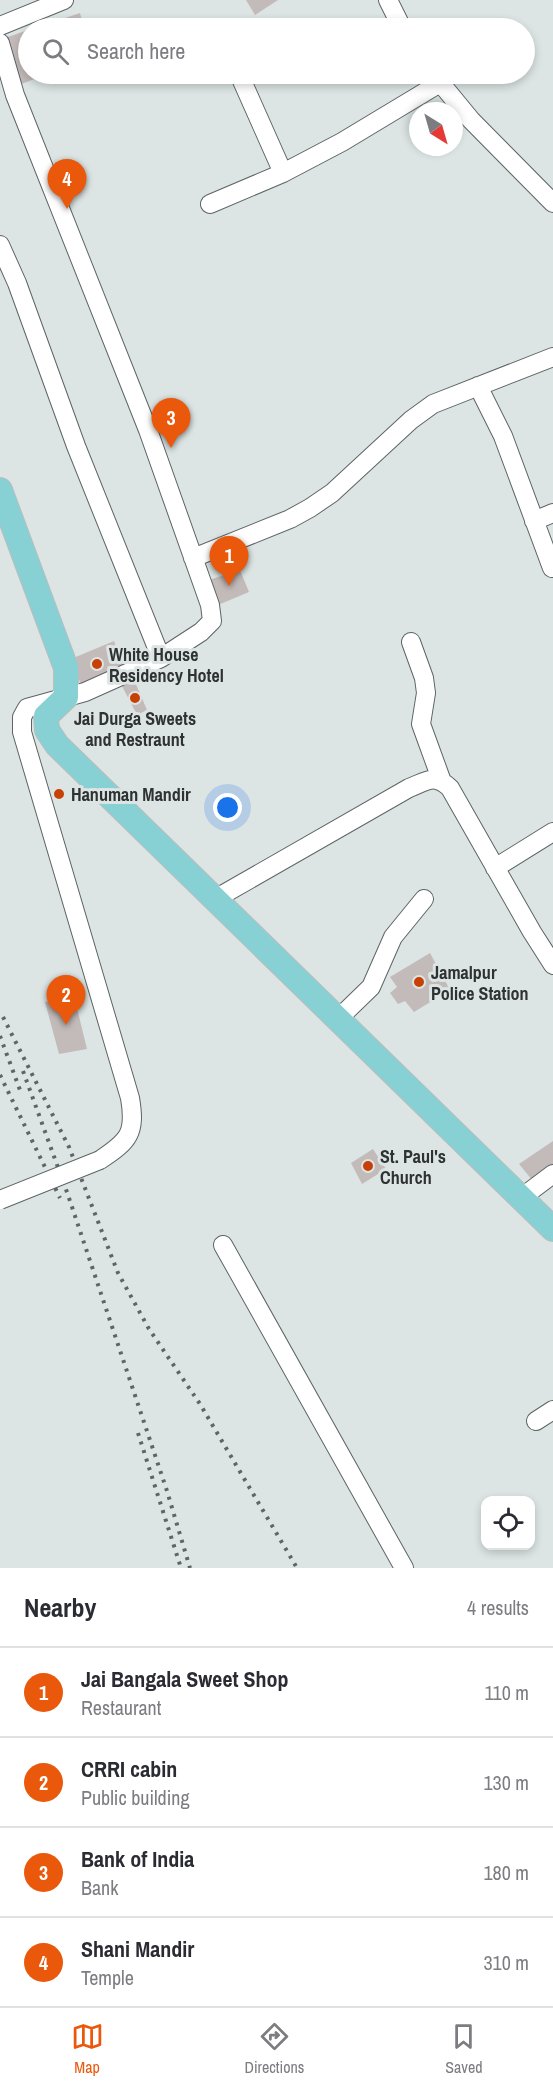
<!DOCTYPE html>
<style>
body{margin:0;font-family:"Archivo Narrow",sans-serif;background:#f7f7f7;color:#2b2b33}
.controls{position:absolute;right:18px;bottom:18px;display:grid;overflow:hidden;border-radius:12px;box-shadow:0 3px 9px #0003}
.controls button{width:54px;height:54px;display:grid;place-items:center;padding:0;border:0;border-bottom:2px solid #e1e1e2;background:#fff;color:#2b2b33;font:30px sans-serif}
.compass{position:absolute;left:409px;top:102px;width:54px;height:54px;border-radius:50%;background:#fff;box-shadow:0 3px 9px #0003;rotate:143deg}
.you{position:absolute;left:228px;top:808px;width:21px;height:21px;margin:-15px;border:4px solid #fff;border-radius:50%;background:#1a73e8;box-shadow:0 0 0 9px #1a73e833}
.badge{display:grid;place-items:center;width:39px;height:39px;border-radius:50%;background:#ea580c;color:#fff;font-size:20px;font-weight:700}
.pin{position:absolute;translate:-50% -50px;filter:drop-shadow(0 2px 3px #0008)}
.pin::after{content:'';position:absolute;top:32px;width:21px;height:18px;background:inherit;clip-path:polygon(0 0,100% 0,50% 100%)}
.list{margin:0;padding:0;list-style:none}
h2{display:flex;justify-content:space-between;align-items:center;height:78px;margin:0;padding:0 24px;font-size:26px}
h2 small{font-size:20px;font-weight:400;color:#7c7c81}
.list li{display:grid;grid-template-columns:39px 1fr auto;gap:18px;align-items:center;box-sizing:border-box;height:90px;padding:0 24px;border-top:2px solid #e1e1e2}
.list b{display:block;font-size:22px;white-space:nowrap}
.list p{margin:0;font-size:20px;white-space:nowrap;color:#7c7c81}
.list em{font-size:20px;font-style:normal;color:#7c7c81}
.icon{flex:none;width:33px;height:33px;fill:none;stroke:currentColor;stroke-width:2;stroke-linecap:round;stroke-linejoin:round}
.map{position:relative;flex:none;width:553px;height:1568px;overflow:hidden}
.search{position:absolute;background:#fff;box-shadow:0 3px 9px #0003;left:18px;right:18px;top:18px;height:66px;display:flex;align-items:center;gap:15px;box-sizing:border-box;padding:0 21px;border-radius:33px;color:#7c7c81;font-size:22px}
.sheet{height:438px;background:#fff}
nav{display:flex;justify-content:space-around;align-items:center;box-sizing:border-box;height:84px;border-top:2px solid #e1e1e2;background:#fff;font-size:16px;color:#7c7c81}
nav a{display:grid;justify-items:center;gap:3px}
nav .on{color:#ea580c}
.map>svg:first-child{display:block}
.building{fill:#c3bbb9}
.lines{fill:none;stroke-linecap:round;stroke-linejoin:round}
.minor-casing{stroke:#5d6465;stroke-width:20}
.major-casing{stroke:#bcbdbd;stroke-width:26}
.minor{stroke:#fff;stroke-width:18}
.major{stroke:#87d1d4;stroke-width:24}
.rail{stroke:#5f6464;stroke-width:4;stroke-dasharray:3 6;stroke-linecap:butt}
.minor-bridge-casing{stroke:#5d6465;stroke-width:20;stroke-linecap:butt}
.minor-bridge{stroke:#fff;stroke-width:18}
.poi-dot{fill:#c74006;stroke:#dce4e4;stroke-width:2}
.labels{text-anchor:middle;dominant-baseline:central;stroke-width:6;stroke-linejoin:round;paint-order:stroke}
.poi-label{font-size:18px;font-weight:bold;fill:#2f3232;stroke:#dce4e4;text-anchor:start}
</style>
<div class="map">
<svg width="553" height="1568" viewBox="0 0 553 1568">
<rect width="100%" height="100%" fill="#dce4e4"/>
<path class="building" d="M 246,0 L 278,0 L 255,15 Z
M 80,13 L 84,28 L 35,28 Z
M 28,30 L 28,74 L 47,74 L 19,85 L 2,39 Z
M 240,570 L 249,592 L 218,605 L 209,580 Z
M 114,641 L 124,669 L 82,687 L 71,659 Z
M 135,682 L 147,710 L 137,715 L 122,686 Z
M 430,953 L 450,990 L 414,1012 L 405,1001 L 398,1004 L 390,993 L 397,987 L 390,977 Z
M 74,996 L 87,1049 L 59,1054 L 45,1002 Z
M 553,1141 L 553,1167 L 533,1181 L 519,1164 Z
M 373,1149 L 386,1169 L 362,1184 L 351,1163 Z"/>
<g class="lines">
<g class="minor-casing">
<path id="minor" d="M 388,0 L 402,28
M 0,26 L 64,0
M 0,43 L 15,95 L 148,430 L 210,605 L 212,621 L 201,632 L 161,658 L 85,692 L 27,708 L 22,717 L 22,732 L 130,1098 C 136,1133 129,1141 100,1160
M 239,74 L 283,173
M 434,75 L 471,120 L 553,203
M 210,204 L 283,173 L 342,142 L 440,83
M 0,245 L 17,283 L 76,446 L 161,658
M 478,386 L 503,436 L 552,568
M 534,521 L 553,513
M 193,558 L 290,519 L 310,508 L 332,493 L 411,420 L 433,404 L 553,357
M 411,642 L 424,678 L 426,693 L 421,724 L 441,779
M 495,868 L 553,832
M 215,899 L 409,788 C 427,781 434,773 450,788 L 532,932 L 553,965
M 338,1019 L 371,987 L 393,937 L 424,899
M 521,1198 L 553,1174
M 223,1245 L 404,1568
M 536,1421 L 553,1410"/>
</g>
<g class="major-casing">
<path id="major" d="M 0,490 L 66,668 L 66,697 L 46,716 L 47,730 L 57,745 L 553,1229"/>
</g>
<use href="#minor" class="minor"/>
<use href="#major" class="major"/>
<path class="rail" d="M 3,1017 L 69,1147 L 118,1273 L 149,1329 L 200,1404 L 297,1568
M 0,1036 L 20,1090
M 23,1071 L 68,1195 L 167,1491 L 190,1568
M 0,1075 L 60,1198
M 138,1433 L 181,1568"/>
<g class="minor-bridge-casing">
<path id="minor-bridge" d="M 0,1200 L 100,1160"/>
</g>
<use href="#minor-bridge" class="minor-bridge"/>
</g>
<g class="poi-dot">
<circle cx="97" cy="664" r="6"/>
<circle cx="135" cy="698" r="6"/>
<circle cx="59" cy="794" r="6"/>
<circle cx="419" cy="982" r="6"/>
<circle cx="368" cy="1166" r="6"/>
</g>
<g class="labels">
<g class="poi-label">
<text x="109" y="654">White House<tspan x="109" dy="21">Residency Hotel</tspan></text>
<text x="135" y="718" text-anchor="middle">Jai Durga Sweets<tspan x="135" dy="21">and Restraunt</tspan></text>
<text x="71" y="794">Hanuman Mandir</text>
<text x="431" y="972">Jamalpur<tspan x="431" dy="21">Police Station</tspan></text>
<text x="380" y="1156">St. Paul's<tspan x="380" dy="21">Church</tspan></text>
</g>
</g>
</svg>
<div class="controls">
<button><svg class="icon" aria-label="locate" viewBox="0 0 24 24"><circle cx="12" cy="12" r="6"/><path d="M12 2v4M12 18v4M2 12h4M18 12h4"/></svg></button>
</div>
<svg class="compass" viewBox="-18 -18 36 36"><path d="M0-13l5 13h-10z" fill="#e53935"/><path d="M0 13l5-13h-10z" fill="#7c7c81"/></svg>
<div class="you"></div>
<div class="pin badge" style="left:229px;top:586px">1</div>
<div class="pin badge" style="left:66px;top:1025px">2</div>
<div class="pin badge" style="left:171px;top:448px">3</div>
<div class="pin badge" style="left:67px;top:209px">4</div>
<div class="search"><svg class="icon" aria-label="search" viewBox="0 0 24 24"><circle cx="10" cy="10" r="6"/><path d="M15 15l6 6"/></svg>Search here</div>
</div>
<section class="sheet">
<h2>Nearby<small>4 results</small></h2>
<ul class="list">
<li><span class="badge">1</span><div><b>Jai Bangala Sweet Shop</b><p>Restaurant</p></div><em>110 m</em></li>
<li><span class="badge">2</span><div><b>CRRI cabin</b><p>Public building</p></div><em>130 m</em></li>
<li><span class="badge">3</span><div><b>Bank of India</b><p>Bank</p></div><em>180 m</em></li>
<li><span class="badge">4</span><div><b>Shani Mandir</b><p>Temple</p></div><em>310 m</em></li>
</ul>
</section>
<nav>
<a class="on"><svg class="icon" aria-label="map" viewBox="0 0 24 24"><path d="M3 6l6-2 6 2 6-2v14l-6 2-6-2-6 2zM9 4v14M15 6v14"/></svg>Map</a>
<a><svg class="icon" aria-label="directions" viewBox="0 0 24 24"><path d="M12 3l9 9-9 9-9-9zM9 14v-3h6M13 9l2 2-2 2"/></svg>Directions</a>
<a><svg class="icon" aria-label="saved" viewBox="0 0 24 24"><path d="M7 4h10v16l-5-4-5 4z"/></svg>Saved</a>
</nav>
